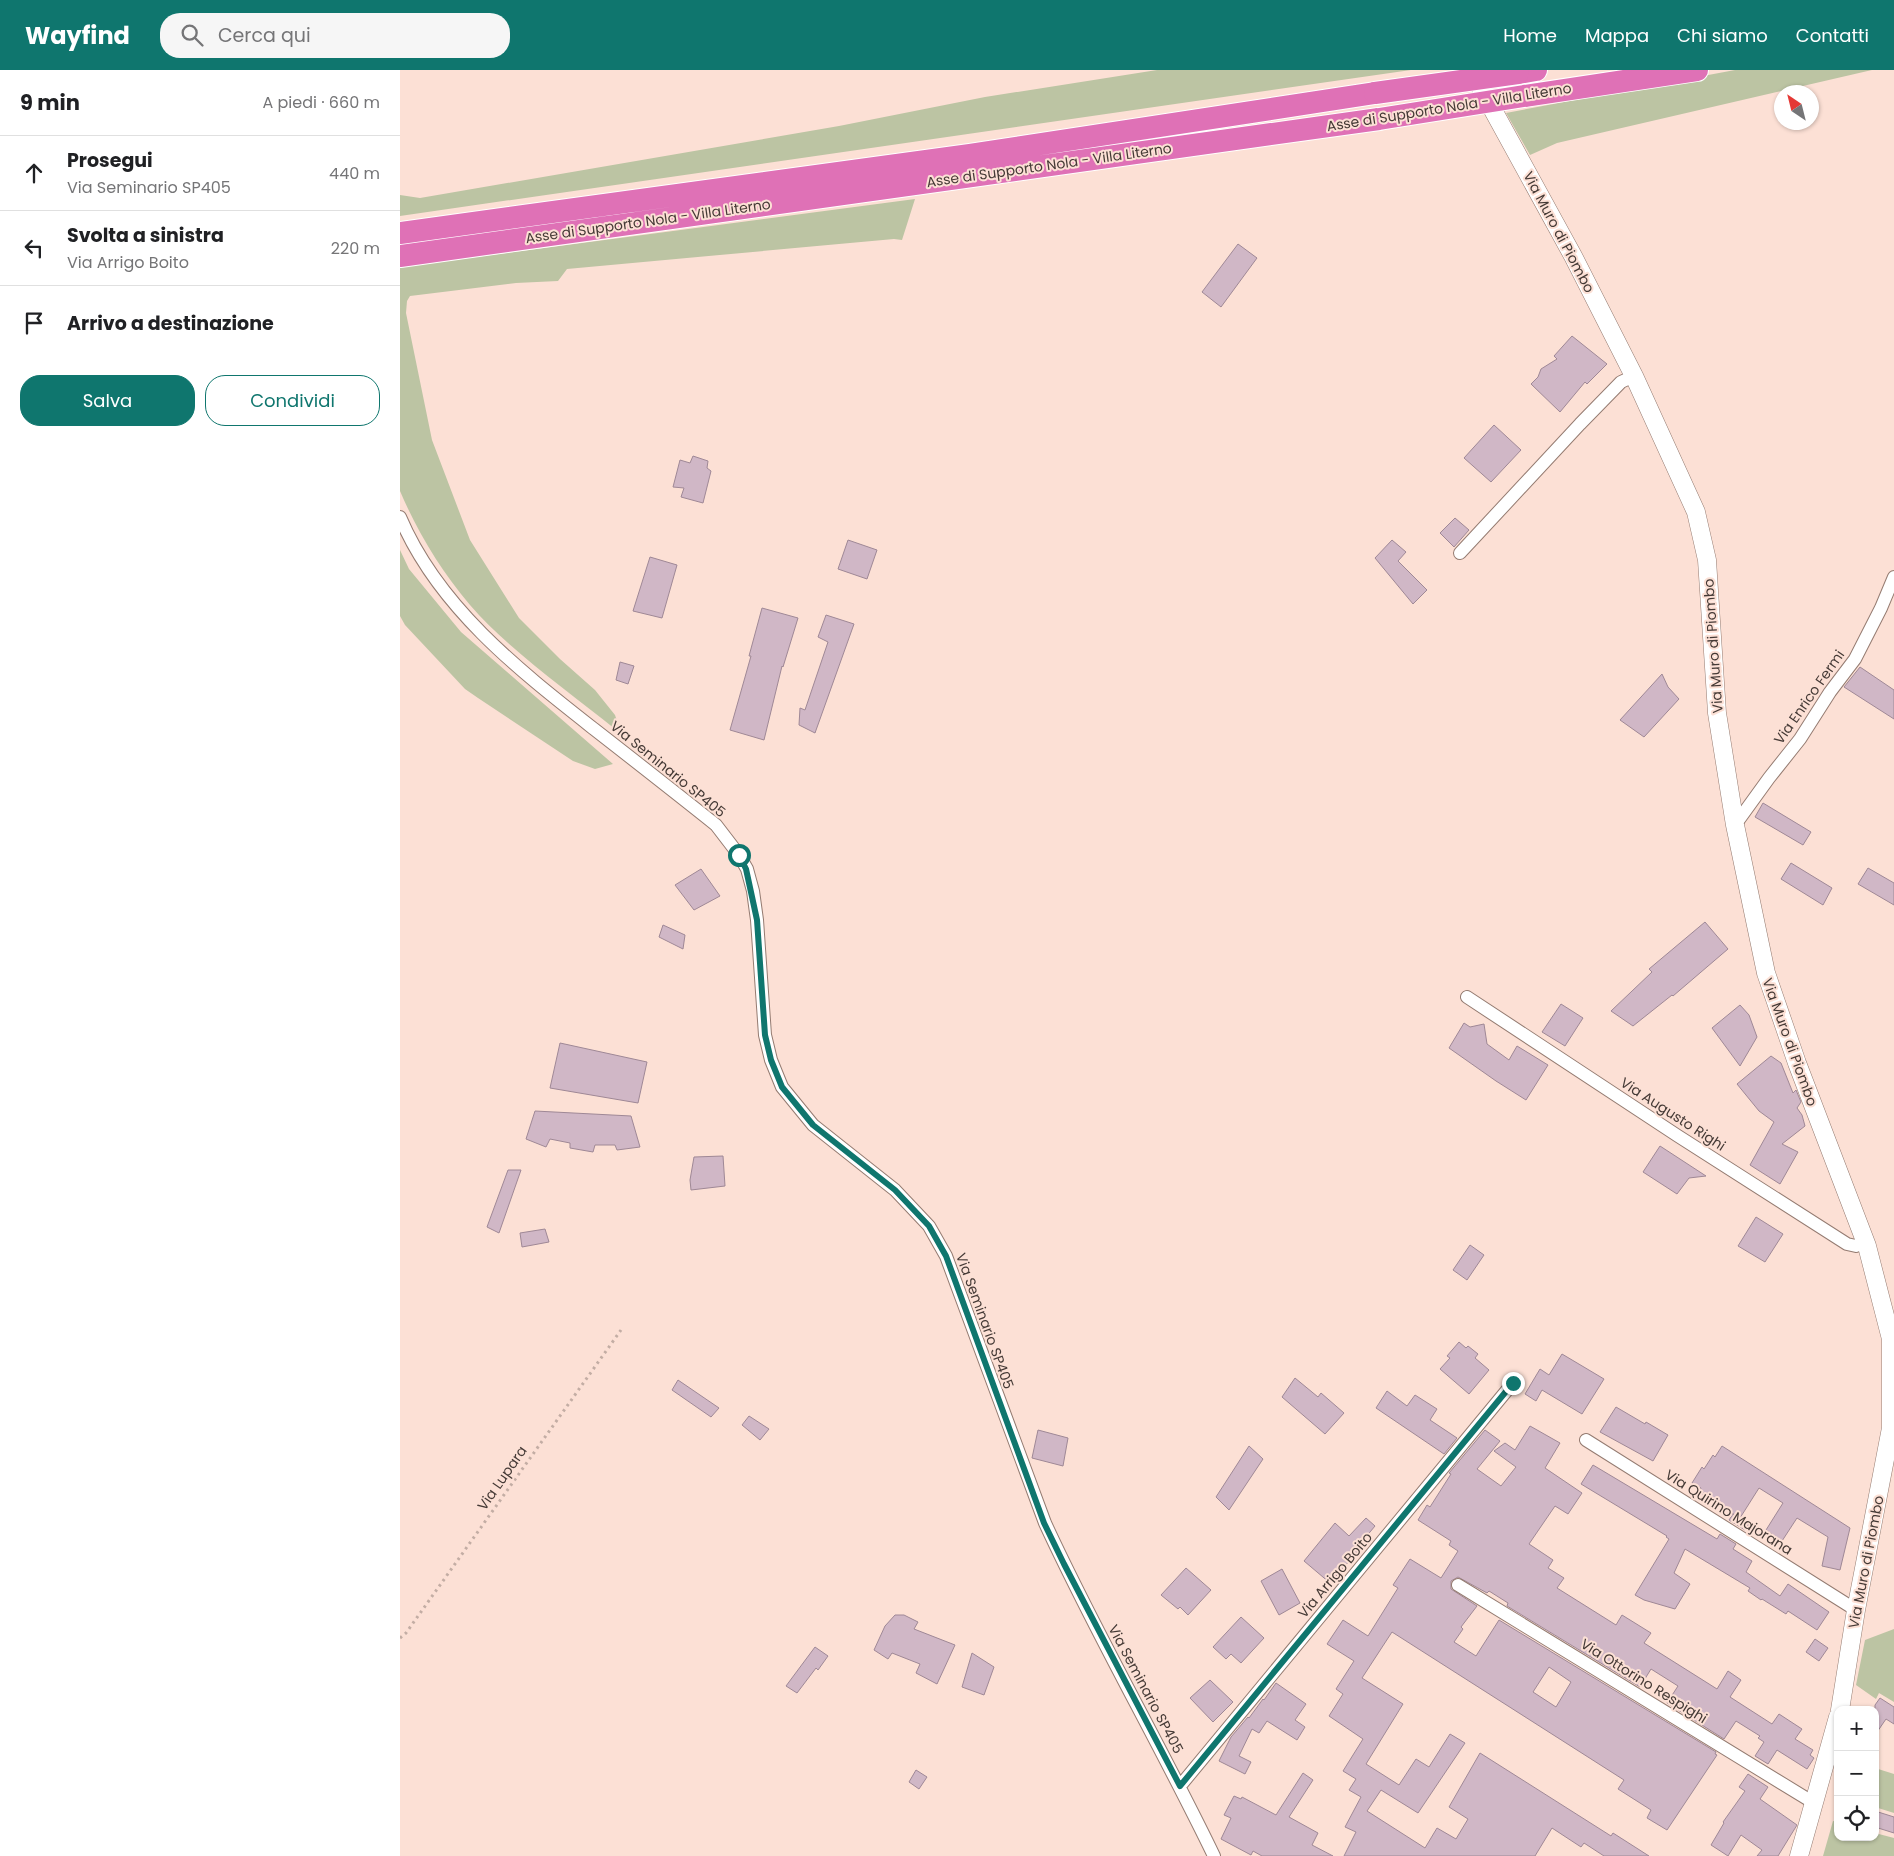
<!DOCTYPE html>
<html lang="it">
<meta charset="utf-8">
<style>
body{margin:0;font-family:Poppins,sans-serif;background:#f6f6f6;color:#202124}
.controls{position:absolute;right:15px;bottom:15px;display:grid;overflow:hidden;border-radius:10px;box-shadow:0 1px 4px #0004}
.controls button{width:45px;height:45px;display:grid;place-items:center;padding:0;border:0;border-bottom:1px solid #e0e0e0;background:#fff;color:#202124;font:25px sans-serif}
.compass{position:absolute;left:1374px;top:15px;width:45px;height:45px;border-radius:50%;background:#fff;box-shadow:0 1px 4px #0004;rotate:325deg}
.stop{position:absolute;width:15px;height:15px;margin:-11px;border:4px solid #0f766e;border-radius:50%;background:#fff}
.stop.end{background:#0f766e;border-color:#fff;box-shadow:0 1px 5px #0008}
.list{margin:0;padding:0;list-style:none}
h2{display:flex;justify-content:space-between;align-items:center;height:65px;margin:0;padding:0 20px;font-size:21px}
h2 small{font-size:16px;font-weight:400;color:#757577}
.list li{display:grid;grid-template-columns:32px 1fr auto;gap:15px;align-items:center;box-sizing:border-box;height:75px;padding:0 20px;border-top:1px solid #e0e0e0}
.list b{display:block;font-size:19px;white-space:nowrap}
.list p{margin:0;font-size:16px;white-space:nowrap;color:#757577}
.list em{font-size:16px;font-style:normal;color:#757577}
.actions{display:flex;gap:10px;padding:15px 20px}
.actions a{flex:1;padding:11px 0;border:1px solid #0f766e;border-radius:20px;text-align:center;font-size:18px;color:#0f766e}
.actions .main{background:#0f766e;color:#fff}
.icon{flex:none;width:28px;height:28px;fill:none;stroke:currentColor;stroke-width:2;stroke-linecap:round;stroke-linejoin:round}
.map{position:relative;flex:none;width:1494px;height:1786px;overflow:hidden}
header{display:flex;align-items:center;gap:30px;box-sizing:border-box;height:70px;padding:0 25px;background:#0f766e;color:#fff}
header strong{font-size:24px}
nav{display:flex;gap:28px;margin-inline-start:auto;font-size:18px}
.search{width:350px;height:45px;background:#f6f6f6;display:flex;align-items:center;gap:12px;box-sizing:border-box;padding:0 18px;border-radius:20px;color:#757577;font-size:19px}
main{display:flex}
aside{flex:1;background:#fff}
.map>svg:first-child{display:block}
.green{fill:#bcc4a3}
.building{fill:#d0b7c6;stroke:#9f8896;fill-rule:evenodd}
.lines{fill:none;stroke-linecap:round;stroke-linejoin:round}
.street-casing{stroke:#947b71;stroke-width:14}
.secondary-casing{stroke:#947b71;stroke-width:19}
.highway-casing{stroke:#fff;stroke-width:24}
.path{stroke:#c3ada4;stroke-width:3;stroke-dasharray:2.5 4;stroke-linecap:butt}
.street{stroke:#fff;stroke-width:12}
.secondary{stroke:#fff;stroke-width:18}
.highway{stroke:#df71b6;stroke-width:22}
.highway-bridge-casing{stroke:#fff;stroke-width:24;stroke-linecap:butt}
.highway-bridge{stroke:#df71b6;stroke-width:22}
.route{stroke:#0f766e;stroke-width:6}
.labels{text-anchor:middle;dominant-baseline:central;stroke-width:4;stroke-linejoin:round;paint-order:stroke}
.street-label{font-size:14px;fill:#453a36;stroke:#fce0d5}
</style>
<header>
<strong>Wayfind</strong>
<div class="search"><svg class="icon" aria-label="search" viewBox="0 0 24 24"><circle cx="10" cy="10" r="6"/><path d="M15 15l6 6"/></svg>Cerca qui</div>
<nav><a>Home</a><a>Mappa</a><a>Chi siamo</a><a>Contatti</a></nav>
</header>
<main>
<aside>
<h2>9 min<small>A piedi · 660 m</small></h2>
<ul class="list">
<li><svg class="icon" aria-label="ahead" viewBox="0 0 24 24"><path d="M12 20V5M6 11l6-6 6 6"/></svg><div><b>Prosegui</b><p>Via Seminario SP405</p></div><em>440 m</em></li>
<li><svg class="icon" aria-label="left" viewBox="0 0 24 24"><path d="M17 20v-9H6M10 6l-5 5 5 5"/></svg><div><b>Svolta a sinistra</b><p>Via Arrigo Boito</p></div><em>220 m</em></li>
<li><svg class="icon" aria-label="arrive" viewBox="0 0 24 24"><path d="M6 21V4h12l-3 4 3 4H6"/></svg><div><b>Arrivo a destinazione</b></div></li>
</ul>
<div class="actions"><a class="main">Salva</a><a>Condividi</a></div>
</aside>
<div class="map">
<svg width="1494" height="1786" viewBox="0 0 1494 1786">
<rect width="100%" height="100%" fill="#fce0d5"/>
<path class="green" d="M 757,0 L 1011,0 L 0,146 L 0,125 L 20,128 L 439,56 L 585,27 Z
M 1335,0 L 1472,0 L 1157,73 L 1130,85 L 1106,43 Z
M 515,129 L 502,170 L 494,169 L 167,199 L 158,211 L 116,213 L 10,226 L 7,231 L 6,243 L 32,370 L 70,470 L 119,548 L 160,589 L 195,620 L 215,645 L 218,654 L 215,659 C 168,621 109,580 70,535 C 41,501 17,461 0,421 L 0,197 Z
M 0,480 L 9,499 L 61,562 L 213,694 L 195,699 L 173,691 L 78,628 L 65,619 L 5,555 L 0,546 Z
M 1494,1559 L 1494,1632 L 1479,1623 L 1476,1629 L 1456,1615 L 1465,1570 Z
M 1475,1698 L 1494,1704 L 1494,1743 L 1475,1737 Z
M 1433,1751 L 1438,1752 L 1438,1767 L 1475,1767 L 1475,1763 L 1494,1768 L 1494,1786 L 1423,1786 Z"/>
<path class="building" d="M 838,174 L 857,188 L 821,237 L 802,222 Z
M 1172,266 L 1207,294 L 1187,314 L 1185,312 L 1160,342 L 1131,314 L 1138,307 L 1141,299 L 1157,289 L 1154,286 Z
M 1094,355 L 1121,380 L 1091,412 L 1064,388 Z
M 293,386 L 308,391 L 307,398 L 311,401 L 303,433 L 281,427 L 284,418 L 273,417 L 280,390 L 290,393 Z
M 1055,448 L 1069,460 L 1054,477 L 1040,463 Z
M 448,470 L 477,480 L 467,509 L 438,499 Z
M 992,470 L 1006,482 L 998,491 L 1027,520 L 1013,534 L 975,488 Z
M 250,487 L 277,495 L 262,548 L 233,541 Z
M 362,538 L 398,548 L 383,597 L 382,596 L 364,670 L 330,660 L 351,586 L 349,586 Z
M 426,545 L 454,554 L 415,663 L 399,655 L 400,638 L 405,640 L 428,572 L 418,567 Z
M 220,592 L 234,596 L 228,614 L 216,610 Z
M 1460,597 L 1494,620 L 1494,649 L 1444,617 Z
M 1262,604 L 1268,617 L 1279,629 L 1244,667 L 1220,650 Z
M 1363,733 L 1411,762 L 1403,775 L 1355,747 Z
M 1391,793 L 1432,818 L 1423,835 L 1381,809 Z
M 1468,798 L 1494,813 L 1494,835 L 1458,814 Z
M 301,799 L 320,826 L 294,840 L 275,815 Z
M 1305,852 L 1328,879 L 1273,926 L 1272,925 L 1233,956 L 1211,941 L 1252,902 L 1249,899 Z
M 263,855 L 285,865 L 283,879 L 259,867 Z
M 1161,934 L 1183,948 L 1165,976 L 1142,962 Z
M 1340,935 L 1349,945 L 1357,967 L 1340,996 L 1312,958 Z
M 1064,953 L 1070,957 L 1084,954 L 1087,974 L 1109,990 L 1117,976 L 1148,995 L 1126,1030 L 1096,1011 L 1049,978 Z
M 160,973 L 247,992 L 238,1033 L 150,1018 Z
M 1371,986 L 1381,993 L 1393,1023 L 1396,1020 L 1401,1032 L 1397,1038 L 1402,1045 L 1405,1056 L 1382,1074 L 1398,1082 L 1380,1114 L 1350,1095 L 1374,1052 L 1359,1041 L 1337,1014 Z
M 135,1041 L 231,1046 L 240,1077 L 217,1080 L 215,1075 L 195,1075 L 193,1082 L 170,1078 L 170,1073 L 150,1069 L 146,1077 L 126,1069 Z
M 1260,1076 L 1306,1106 L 1289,1108 L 1277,1124 L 1243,1102 Z
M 323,1086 L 325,1116 L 291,1120 L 290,1110 L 294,1087 Z
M 108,1100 L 121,1100 L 99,1163 L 87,1157 Z
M 1356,1147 L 1383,1164 L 1365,1192 L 1338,1176 Z
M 145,1159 L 149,1172 L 122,1177 L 120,1163 Z
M 1070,1175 L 1084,1185 L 1067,1210 L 1053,1200 Z
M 1059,1272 L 1066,1278 L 1068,1276 L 1078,1284 L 1075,1288 L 1089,1300 L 1069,1324 L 1040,1299 L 1050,1288 L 1047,1286 Z
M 1162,1284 L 1204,1309 L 1182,1344 L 1142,1320 L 1136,1331 L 1125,1324 L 1140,1299 L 1149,1305 Z
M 895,1308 L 918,1327 L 921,1323 L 944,1343 L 925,1364 L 882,1327 Z
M 278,1310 L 319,1338 L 311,1347 L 272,1320 Z
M 987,1321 L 1007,1336 L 1015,1325 L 1037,1339 L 1030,1350 L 1057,1368 L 1044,1384 L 976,1338 Z
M 1216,1337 L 1245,1354 L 1246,1352 L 1268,1365 L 1253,1391 L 1200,1362 Z
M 349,1346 L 369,1359 L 360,1370 L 342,1355 Z
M 1130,1356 L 1160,1373 L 1145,1398 L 1182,1423 L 1168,1444 L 1155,1436 L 1129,1474 L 1153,1490 L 1148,1498 L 1164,1508 L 1157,1518 L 1216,1555 L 1222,1545 L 1251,1563 L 1244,1573 L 1317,1619 L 1328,1601 L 1341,1610 L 1330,1627 L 1372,1654 L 1379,1644 L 1402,1659 L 1395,1669 L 1413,1680 L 1410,1685 L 1414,1688 L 1407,1699 L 1377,1680 L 1368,1694 L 1355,1686 L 1364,1672 L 1358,1668 L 1360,1666 L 1336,1651 L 1324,1669 L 1267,1633 L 1278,1616 L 1251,1599 L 1240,1617 L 1107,1536 L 1108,1533 L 1089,1521 L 1087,1523 L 1058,1507 L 1051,1511 L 1051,1519 L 1077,1536 L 1061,1557 L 1063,1559 L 1054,1572 L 1076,1586 L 1099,1550 L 1316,1682 L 1315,1684 L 1317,1685 L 1267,1760 L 1247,1748 L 1251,1740 L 1218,1719 L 1224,1710 L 992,1562 L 962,1608 L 1003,1634 L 966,1694 L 999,1715 L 1016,1689 L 1029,1697 L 1050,1664 L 1065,1673 L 1018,1743 L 981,1720 L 967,1741 L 1025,1778 L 1037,1758 L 1056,1769 L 1068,1749 L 1049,1737 L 1080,1683 L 1211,1766 L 1213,1763 L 1249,1786 L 1204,1786 L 1184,1773 L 1181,1777 L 1152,1758 L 1135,1786 L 944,1786 L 956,1762 L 945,1757 L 961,1727 L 949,1720 L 956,1709 L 943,1701 L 963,1669 L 929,1646 L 943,1624 L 936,1619 L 954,1591 L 927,1574 L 943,1550 L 968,1566 L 998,1518 L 993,1515 L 1010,1489 L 1041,1508 L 1058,1481 L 1049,1475 L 1051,1471 L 1018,1450 L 1027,1435 L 1030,1437 L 1051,1404 L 1049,1403 L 1085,1360 L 1100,1371 L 1077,1399 L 1101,1416 L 1116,1397 L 1094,1381 L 1105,1373 L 1115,1380 ZM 1149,1597 L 1171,1612 L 1156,1637 L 1133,1622 Z
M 638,1360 L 668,1368 L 663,1396 L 632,1388 Z
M 849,1376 L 863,1389 L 829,1440 L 816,1427 Z
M 1322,1376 L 1450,1458 L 1440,1500 L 1422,1496 L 1428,1467 L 1397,1448 L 1382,1471 L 1366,1460 L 1383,1433 L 1359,1418 L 1340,1448 L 1299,1423 L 1301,1418 L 1292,1413 L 1302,1397 L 1304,1399 L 1313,1385 L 1315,1387 Z
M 1193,1395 L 1317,1469 L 1320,1464 L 1336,1474 L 1333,1479 L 1352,1491 L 1346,1502 L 1380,1526 L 1388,1514 L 1429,1542 L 1417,1560 L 1388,1541 L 1386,1544 L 1362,1529 L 1361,1530 L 1348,1521 L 1350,1518 L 1285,1479 L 1274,1503 L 1290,1514 L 1275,1539 L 1244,1530 L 1235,1525 L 1269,1469 L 1266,1467 L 1267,1466 L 1181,1414 Z
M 1333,1444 L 1349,1454 L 1345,1460 L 1329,1450 Z
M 966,1448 L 975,1456 L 955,1480 L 957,1482 L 930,1513 L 904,1491 L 935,1453 L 949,1466 Z
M 786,1498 L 811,1520 L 788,1545 L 780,1537 L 778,1539 L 761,1525 Z
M 882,1499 L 900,1533 L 879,1545 L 861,1511 Z
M 495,1545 L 504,1545 L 518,1552 L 514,1559 L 555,1575 L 537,1614 L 516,1603 L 520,1594 L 492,1583 L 488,1589 L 474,1580 L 485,1556 Z
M 841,1547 L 864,1568 L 841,1593 L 831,1584 L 826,1589 L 813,1577 Z
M 1415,1569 L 1428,1578 L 1419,1591 L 1406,1582 Z
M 415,1577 L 428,1586 L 418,1600 L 416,1598 L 397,1623 L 386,1616 Z
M 572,1583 L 594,1597 L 584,1625 L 562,1617 Z
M 810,1610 L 833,1632 L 813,1652 L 790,1628 Z
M 876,1613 L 906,1634 L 895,1650 L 905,1657 L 897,1670 L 867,1651 L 859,1663 L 852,1659 L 839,1686 L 851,1692 L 845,1704 L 819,1691 L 831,1667 L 848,1647 L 849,1648 L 863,1629 L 864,1630 Z
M 1480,1628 L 1494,1637 L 1494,1654 L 1486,1649 L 1475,1665 L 1475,1635 Z
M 516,1700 L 527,1707 L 519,1719 L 509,1712 Z
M 903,1703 L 913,1710 L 889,1747 L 918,1763 L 912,1775 L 933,1786 L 862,1786 L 853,1781 L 851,1785 L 821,1769 L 831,1748 L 824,1745 L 834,1726 L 841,1729 L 842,1727 L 876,1745 Z
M 1348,1704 L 1368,1717 L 1360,1729 L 1397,1755 L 1378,1786 L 1357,1786 L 1362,1780 L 1341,1765 L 1328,1786 L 1311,1775 L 1324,1753 L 1323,1752 L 1345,1721 L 1339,1717 Z
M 1475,1741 L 1494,1747 L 1494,1763 L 1475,1757 Z"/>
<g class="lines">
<g class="street-casing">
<path id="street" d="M 0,447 C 38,537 119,600 194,659 C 235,691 276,723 316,755 L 339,785 L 347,799 L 353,821 L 357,850 L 365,965 L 371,990 L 382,1017 L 413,1055 L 495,1120 L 529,1156 L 546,1186 L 645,1453 C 697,1566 760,1674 814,1786
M 1060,483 L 1180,354 L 1221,312 L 1234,306
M 1335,755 L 1369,708 L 1400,669 L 1430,622 L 1455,589 L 1481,538 L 1494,507
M 1067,927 L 1278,1066 L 1447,1174 L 1456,1176 L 1465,1170
M 1186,1370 L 1456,1540
M 1058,1515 L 1414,1733
M 780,1716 L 1113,1313"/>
</g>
<g class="secondary-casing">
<path id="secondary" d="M 1071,0 L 1173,186 L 1234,306 L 1296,442 L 1307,490 L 1317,643 L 1335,755 L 1366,903 L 1397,993 L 1467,1176 L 1491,1269 L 1491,1358 L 1456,1540 L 1440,1640
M 1399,1786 L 1438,1647"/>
</g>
<g class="highway-casing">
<path id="highway" d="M 1118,3 L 1136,0
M 1124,26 L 1297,0
M 0,163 L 570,85 L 975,23
M 0,186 L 979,49"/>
</g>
<path class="path" d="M 0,1568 L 6,1563 L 221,1260"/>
<use href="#street" class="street"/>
<use href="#secondary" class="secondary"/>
<use href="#highway" class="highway"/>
<g class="highway-bridge-casing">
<path id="highway-bridge" d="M 975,23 L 1118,3
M 979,49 L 1124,26"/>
</g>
<use href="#highway-bridge" class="highway-bridge"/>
</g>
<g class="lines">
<path class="route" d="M 339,785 L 346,799 L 357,850 L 365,965 L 371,990 L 382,1017 L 413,1055 L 495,1120 L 529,1156 L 546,1186 L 644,1453 L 664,1494 L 780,1716 L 1113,1313"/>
</g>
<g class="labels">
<g class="street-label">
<text transform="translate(1049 37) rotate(-9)">Asse di Supporto Nola - Villa Literno</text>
<text transform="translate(649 95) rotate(-8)">Asse di Supporto Nola - Villa Literno</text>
<text transform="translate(248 151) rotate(-8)">Asse di Supporto Nola - Villa Literno</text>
<text transform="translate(1159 162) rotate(62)">Via Muro di Piombo</text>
<text transform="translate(1313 576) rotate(-94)">Via Muro di Piombo</text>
<text transform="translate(1409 627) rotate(-55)">Via Enrico Fermi</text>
<text transform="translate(268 699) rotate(39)">Via Seminario SP405</text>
<text transform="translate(1390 972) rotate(70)">Via Muro di Piombo</text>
<text transform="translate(1273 1044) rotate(33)">Via Augusto Righi</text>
<text transform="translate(585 1251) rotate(70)">Via Seminario SP405</text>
<text transform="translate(102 1408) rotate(-55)">Via Lupara</text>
<text transform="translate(1329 1442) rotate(32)">Via Quirino Majorana</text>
<text transform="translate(1466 1492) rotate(-79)">Via Muro di Piombo</text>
<text transform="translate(935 1505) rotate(-50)">Via Arrigo Boito</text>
<text transform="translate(1244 1611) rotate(32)">Via Ottorino Respighi</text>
<text transform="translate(746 1619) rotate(62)">Via Seminario SP405</text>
</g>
</g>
</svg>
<div class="controls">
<button>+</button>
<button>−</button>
<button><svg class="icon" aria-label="locate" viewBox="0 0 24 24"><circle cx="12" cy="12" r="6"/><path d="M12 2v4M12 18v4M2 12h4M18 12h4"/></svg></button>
</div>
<svg class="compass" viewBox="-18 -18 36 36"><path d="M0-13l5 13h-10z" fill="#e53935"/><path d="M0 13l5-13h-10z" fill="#757577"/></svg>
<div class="stop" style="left:339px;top:785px"></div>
<div class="stop end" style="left:1113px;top:1313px"></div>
</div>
</main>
